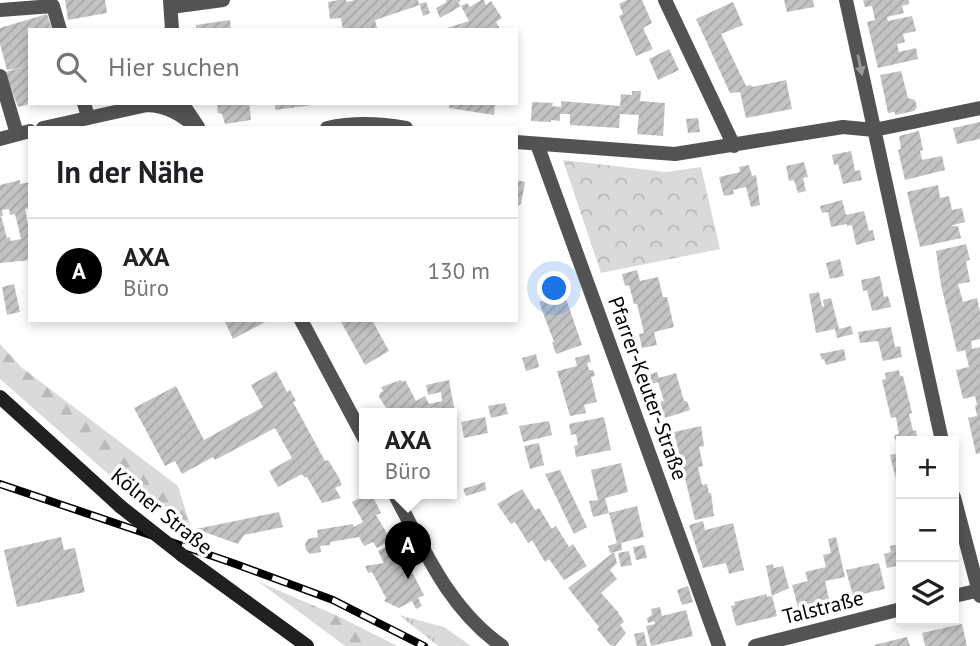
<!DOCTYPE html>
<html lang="de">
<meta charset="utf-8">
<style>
body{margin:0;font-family:"PT Sans",sans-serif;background:#f6f6f6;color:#202124}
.controls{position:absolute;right:21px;bottom:21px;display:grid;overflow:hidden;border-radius:0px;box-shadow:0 4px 10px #0003}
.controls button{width:63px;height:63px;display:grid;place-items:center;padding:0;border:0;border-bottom:2px solid #e0e0e0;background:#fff;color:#202124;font:35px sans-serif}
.you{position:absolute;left:555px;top:289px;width:24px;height:24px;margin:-18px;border:5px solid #fff;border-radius:50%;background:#1a73e8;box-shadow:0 0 0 10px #1a73e833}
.badge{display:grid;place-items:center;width:46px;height:46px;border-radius:50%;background:#000;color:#fff;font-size:23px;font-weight:700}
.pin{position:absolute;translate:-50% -58px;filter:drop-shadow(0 2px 4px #0008)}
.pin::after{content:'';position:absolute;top:37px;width:24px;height:21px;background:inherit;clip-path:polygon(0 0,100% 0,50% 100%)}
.popup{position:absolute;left:359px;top:408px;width:98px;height:91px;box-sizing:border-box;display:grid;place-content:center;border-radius:0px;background:#fff;filter:drop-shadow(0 2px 5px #0005);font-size:23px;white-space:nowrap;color:#757577}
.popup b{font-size:26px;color:#202124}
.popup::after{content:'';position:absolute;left:50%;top:100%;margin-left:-14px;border:14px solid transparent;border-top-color:#fff}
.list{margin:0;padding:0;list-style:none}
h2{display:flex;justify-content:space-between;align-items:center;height:91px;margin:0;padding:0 28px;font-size:30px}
h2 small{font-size:23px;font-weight:400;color:#757577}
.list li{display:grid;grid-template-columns:46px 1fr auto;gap:21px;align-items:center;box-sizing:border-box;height:105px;padding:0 28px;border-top:2px solid #e0e0e0}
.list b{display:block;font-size:26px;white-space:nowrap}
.list p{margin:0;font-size:23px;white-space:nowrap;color:#757577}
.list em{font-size:23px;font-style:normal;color:#757577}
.icon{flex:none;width:38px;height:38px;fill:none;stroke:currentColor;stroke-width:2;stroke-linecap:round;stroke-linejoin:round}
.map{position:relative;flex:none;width:980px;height:646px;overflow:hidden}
.search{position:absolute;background:#fff;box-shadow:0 4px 10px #0003;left:28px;top:28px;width:490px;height:77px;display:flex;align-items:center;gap:18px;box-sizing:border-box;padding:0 24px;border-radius:0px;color:#757577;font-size:26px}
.panel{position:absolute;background:#fff;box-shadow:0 4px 10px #0003;left:28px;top:126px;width:490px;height:196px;border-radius:0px}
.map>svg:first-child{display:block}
.grass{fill:url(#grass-tufts)}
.forest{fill:url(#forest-firs)}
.park{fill:url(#park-crowns)}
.building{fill:url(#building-hatch);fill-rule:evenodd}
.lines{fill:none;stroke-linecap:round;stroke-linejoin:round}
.minor{stroke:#535353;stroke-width:14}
.tertiary{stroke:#535353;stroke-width:14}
.secondary{stroke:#202020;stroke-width:14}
.rail-casing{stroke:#000;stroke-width:8}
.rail{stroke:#fff;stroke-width:5;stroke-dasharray:16;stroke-linecap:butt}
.secondary-bridge{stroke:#202020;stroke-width:14}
.oneway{fill:#989898}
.labels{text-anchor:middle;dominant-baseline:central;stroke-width:7;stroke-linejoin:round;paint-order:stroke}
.street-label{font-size:21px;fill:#000;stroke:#fff}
</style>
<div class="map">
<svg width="980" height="646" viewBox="0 0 980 646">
<defs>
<pattern id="grass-tufts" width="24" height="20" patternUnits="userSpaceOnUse" patternTransform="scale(1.75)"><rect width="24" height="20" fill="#dadada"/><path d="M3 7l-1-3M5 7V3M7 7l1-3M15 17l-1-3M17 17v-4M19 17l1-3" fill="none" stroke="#b9b9b9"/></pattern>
<pattern id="forest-firs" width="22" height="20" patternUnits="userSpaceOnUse" patternTransform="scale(1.75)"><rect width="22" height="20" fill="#dadada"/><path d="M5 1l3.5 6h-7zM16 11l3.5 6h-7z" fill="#b9b9b9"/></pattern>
<pattern id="park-crowns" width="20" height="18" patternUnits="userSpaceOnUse" patternTransform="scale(1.75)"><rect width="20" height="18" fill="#dadada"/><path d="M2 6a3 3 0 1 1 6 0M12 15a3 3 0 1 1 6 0" fill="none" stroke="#b9b9b9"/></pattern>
<pattern id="building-hatch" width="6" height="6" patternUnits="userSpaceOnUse" patternTransform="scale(1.75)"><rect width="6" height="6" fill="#c3c3c3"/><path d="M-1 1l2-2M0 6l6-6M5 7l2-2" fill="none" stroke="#a6a6a6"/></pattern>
</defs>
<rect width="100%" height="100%" fill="#fff"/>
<path class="grass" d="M 399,615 L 444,627 L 471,646 L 438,646 Z"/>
<path class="forest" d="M 0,344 L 21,367 L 178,486 L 191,528 L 114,479 L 0,379 Z
M 259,582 L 340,617 L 397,646 L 345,646 Z"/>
<path class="park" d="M 563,160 L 666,172 L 701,167 L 720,249 L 601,273 Z"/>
<path class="building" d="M 65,0 L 105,0 L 107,13 L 68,20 Z
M 339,0 L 346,0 L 346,2 L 356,0 L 418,0 L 419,4 L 426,2 L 430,13 L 423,16 L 420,5 L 375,20 L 377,28 L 343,30 L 341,18 L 330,19 L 328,2 Z
M 446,0 L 461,0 L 458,3 L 461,6 L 440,18 L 436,8 L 447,2 Z
M 481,0 L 484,0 L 486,5 L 491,1 L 502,18 L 496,22 L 500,29 L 441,30 L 469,21 L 461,6 L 467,3 L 470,7 Z
M 627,0 L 642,0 L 652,23 L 643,28 L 653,49 L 636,56 L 619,16 L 623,14 L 619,4 Z
M 784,0 L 813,0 L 814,7 L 787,12 Z
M 863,0 L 909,0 L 909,4 L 902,6 L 904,13 L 887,17 L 888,21 L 912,16 L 916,31 L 903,34 L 905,42 L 897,44 L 899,52 L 916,48 L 918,59 L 878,68 L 867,22 L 875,20 L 872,6 L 865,7 Z
M 733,2 L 743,25 L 721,34 L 746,86 L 751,85 L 752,87 L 786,80 L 792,109 L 746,118 L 740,92 L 730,93 L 696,19 Z
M 47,14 L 52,30 L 30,30 L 30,104 L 18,107 L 5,72 L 20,68 L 7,70 L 0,44 L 0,28 Z
M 230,20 L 231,30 L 196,30 L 196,25 Z
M 669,49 L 679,70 L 658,80 L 649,59 Z
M 901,71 L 908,98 L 915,100 L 917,107 L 914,111 L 895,115 L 895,112 L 888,113 L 880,75 Z
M 632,91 L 641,91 L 640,101 L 665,103 L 663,136 L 637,134 L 639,115 L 620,114 L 619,128 L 570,125 L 570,114 L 560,114 L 560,121 L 551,120 L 551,122 L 531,121 L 532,102 L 553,103 L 552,106 L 561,107 L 561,101 L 620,106 L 621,94 L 632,95 Z
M 217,103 L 249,103 L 251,120 L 225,124 L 222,114 L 218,113 Z
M 275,103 L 312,103 L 312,105 L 275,110 Z
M 450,103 L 495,103 L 494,115 L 449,108 Z
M 698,118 L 700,132 L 688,133 L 686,119 Z
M 980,122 L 980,139 L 957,144 L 953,128 Z
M 919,131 L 923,150 L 920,151 L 922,160 L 942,156 L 945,170 L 905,180 L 898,150 L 901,149 L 899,136 Z
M 851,151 L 855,171 L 860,170 L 862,180 L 843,184 L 838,164 L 834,165 L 832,155 Z
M 804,162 L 808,177 L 803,178 L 806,191 L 798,193 L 794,180 L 789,181 L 786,166 Z
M 749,165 L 752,176 L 756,175 L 760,205 L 751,207 L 746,187 L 733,190 L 734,194 L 724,196 L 719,177 L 740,172 L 739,167 Z
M 20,180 L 20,184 L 30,182 L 30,208 L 25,209 L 30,235 L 30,260 L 0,263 L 0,185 ZM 9,209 L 10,215 L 15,214 L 21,239 L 10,241 L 10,237 L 7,238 L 1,216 L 3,216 L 2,210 Z
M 516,180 L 525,182 L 521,204 L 516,207 Z
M 938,185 L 940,198 L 949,196 L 952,210 L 962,208 L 965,222 L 950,226 L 958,226 L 961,238 L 920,247 L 907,192 Z
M 842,200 L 846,215 L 864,211 L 869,231 L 873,230 L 875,240 L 856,245 L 852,225 L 847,226 L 847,224 L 831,227 L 828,212 L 822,213 L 820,206 Z
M 966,244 L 970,260 L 966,261 L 970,282 L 958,284 L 963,302 L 977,298 L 980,312 L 980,339 L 971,341 L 972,349 L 980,347 L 980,453 L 976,454 L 968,418 L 977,416 L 975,406 L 977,405 L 975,396 L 963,399 L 956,370 L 969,367 L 965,350 L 957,352 L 941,285 L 936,251 Z
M 840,259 L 844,276 L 830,279 L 826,263 Z
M 637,270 L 640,281 L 658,277 L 663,297 L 667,297 L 674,327 L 654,332 L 657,345 L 642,348 L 639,334 L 644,333 L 637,304 L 634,304 L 629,285 L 625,286 L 622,274 Z
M 880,276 L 884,297 L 888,296 L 891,307 L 872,311 L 867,290 L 863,291 L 861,280 Z
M 14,284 L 20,312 L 7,315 L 2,287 Z
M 819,292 L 822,307 L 824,306 L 823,300 L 831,298 L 839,329 L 851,326 L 853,334 L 837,338 L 835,329 L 816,333 L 809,294 Z
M 564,293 L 582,345 L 556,354 L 552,342 L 554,342 L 539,302 Z
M 224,320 L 269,320 L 233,339 Z
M 340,320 L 372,320 L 389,351 L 365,365 Z
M 891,327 L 895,347 L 900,346 L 902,357 L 883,361 L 878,341 L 860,343 L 858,332 Z
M 844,349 L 846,360 L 826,365 L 824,359 L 822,360 L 820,354 Z
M 536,354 L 539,367 L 526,371 L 522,358 Z
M 589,354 L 591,362 L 587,363 L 589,370 L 593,370 L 595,376 L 591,377 L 597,402 L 584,405 L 586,413 L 570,416 L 557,371 L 577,366 L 575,358 Z
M 899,370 L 900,376 L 903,376 L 912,413 L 909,414 L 913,431 L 916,430 L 918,441 L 901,441 L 901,482 L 897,483 L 890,455 L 899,453 L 894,435 L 899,434 L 896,417 L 891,418 L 882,380 L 886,379 L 885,373 Z
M 276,371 L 287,392 L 290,390 L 296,401 L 293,402 L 325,461 L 328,460 L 338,476 L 342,485 L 335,488 L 341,498 L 322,503 L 307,477 L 305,478 L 302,474 L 278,487 L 269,471 L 292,458 L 275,428 L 215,460 L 213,457 L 182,474 L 175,461 L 165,466 L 134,408 L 176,386 L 204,440 L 263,407 L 251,385 Z
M 657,372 L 659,378 L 676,373 L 684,401 L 687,401 L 690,410 L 665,418 L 660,402 L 664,401 L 658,382 L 645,386 L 642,377 Z
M 401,380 L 402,382 L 405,380 L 416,401 L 425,396 L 429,404 L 442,401 L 441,392 L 428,395 L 426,385 L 449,380 L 455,413 L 436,413 L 434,407 L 421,413 L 394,413 L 393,410 L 389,412 L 379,397 L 380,393 L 383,391 L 381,387 Z
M 505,403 L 508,414 L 491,418 L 488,406 Z
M 485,417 L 488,433 L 464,438 L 461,422 Z
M 604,417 L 611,450 L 576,457 L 574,446 L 578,445 L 576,434 L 571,435 L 569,424 Z
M 549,421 L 552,435 L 523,442 L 519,426 Z
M 701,426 L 704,446 L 699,447 L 703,466 L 698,467 L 702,485 L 707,484 L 709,493 L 711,493 L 714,516 L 695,520 L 674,432 Z
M 539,443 L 544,465 L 530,469 L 524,446 Z
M 621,463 L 628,492 L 605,498 L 609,513 L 593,517 L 589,501 L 598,500 L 591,470 Z
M 560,470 L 587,527 L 574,534 L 545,474 Z
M 485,482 L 486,490 L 466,496 L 463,489 Z
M 522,489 L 535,510 L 539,508 L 552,529 L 556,526 L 569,547 L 573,544 L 587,566 L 564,580 L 549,559 L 545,562 L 532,540 L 528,543 L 515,522 L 511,524 L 497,504 Z
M 368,493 L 371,493 L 381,513 L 376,515 L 391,540 L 377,548 L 373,542 L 364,546 L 359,537 L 330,542 L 330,545 L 320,546 L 321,552 L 310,554 L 306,550 L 305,544 L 308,539 L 318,537 L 317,530 L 353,524 L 354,527 L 363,522 L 352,502 Z
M 637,506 L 644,537 L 621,543 L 622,550 L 614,552 L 617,563 L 610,570 L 617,579 L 601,593 L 618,612 L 624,622 L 620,625 L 626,633 L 615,646 L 610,645 L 597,629 L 599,627 L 568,588 L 614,552 L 610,553 L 608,546 L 617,543 L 609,513 Z
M 279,512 L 283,527 L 244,535 L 238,544 L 196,529 Z
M 703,521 L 705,530 L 733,523 L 744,570 L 729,574 L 726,563 L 703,568 L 689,525 Z
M 61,537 L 64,550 L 75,548 L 85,592 L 17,607 L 4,550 Z
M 836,537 L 845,577 L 825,581 L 830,603 L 799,611 L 792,585 L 808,581 L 805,572 L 826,567 L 823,555 L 831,553 L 828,539 Z
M 396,542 L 424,595 L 418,598 L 422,606 L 416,609 L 412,601 L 399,608 L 384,601 L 386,598 L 372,572 L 368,573 L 365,566 L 384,563 L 378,551 Z
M 899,544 L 901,565 L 887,568 L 884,554 L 891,552 L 890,546 Z
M 644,545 L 647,558 L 636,560 L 633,547 Z
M 629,551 L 632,565 L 621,567 L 618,553 Z
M 879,563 L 885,589 L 853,596 L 846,570 Z
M 773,564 L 774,568 L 783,566 L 789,588 L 772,596 L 766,566 Z
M 688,586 L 693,602 L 682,605 L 677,590 Z
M 767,594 L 767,597 L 772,596 L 777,616 L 736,626 L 731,606 L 735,605 L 734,602 Z
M 660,607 L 662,616 L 686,610 L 693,636 L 651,646 L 646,626 L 655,624 L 654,621 L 648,623 L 647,618 L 652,615 L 651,609 Z
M 962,624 L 967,646 L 925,646 L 922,633 Z
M 644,632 L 647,646 L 637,646 L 634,634 Z
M 907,637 L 910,646 L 875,646 L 874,645 Z"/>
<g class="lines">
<path class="minor" d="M 170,0 L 172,30
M 665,0 L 734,146
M 846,0 L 942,441
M 171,7 L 223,0
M 0,10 L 53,6 L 60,30
M 0,76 L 17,134
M 84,103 L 88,117
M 182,103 L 198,127
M 327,128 C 354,122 379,123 406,128
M 516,142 L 675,154 L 843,127 L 874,130 L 980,108
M 537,144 L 719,646
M 954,497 L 980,596"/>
<path class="tertiary" d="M 43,128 L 147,105 C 169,106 181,115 198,128
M 0,139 L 30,131
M 301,320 L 364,438
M 394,493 C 424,549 448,608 502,646
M 954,596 L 980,590
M 755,646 L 901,609"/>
<path class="secondary" d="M 0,397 L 121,507
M 182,555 L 307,646"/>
<g class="rail-casing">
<path id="rail" d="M 0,484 L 230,562 L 333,600 L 424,646"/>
</g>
<use href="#rail" class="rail"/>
<path class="secondary-bridge" d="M 121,507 L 182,555"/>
</g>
<defs><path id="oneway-solid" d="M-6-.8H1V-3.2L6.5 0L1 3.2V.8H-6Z" transform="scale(1.75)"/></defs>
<use class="oneway" href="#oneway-solid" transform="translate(860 65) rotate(78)"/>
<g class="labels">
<g class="street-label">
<text transform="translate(648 388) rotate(70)">Pfarrer-Keuter-Straße</text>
<text transform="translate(162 511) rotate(39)">Kölner Straße</text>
<text transform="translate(823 607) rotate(-14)">Talstraße</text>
</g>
</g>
</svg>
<div class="controls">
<button>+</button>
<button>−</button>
<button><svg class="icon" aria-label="layers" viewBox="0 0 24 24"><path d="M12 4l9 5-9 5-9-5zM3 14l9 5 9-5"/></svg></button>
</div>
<div class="you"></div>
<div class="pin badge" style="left:408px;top:579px">A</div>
<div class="popup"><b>AXA</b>Büro</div>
<div class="search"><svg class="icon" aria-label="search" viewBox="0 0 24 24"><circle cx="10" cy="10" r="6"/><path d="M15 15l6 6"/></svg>Hier suchen</div>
<section class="panel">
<h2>In der Nähe<small></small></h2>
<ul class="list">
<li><span class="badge">A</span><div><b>AXA</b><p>Büro</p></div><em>130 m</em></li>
</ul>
</section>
</div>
